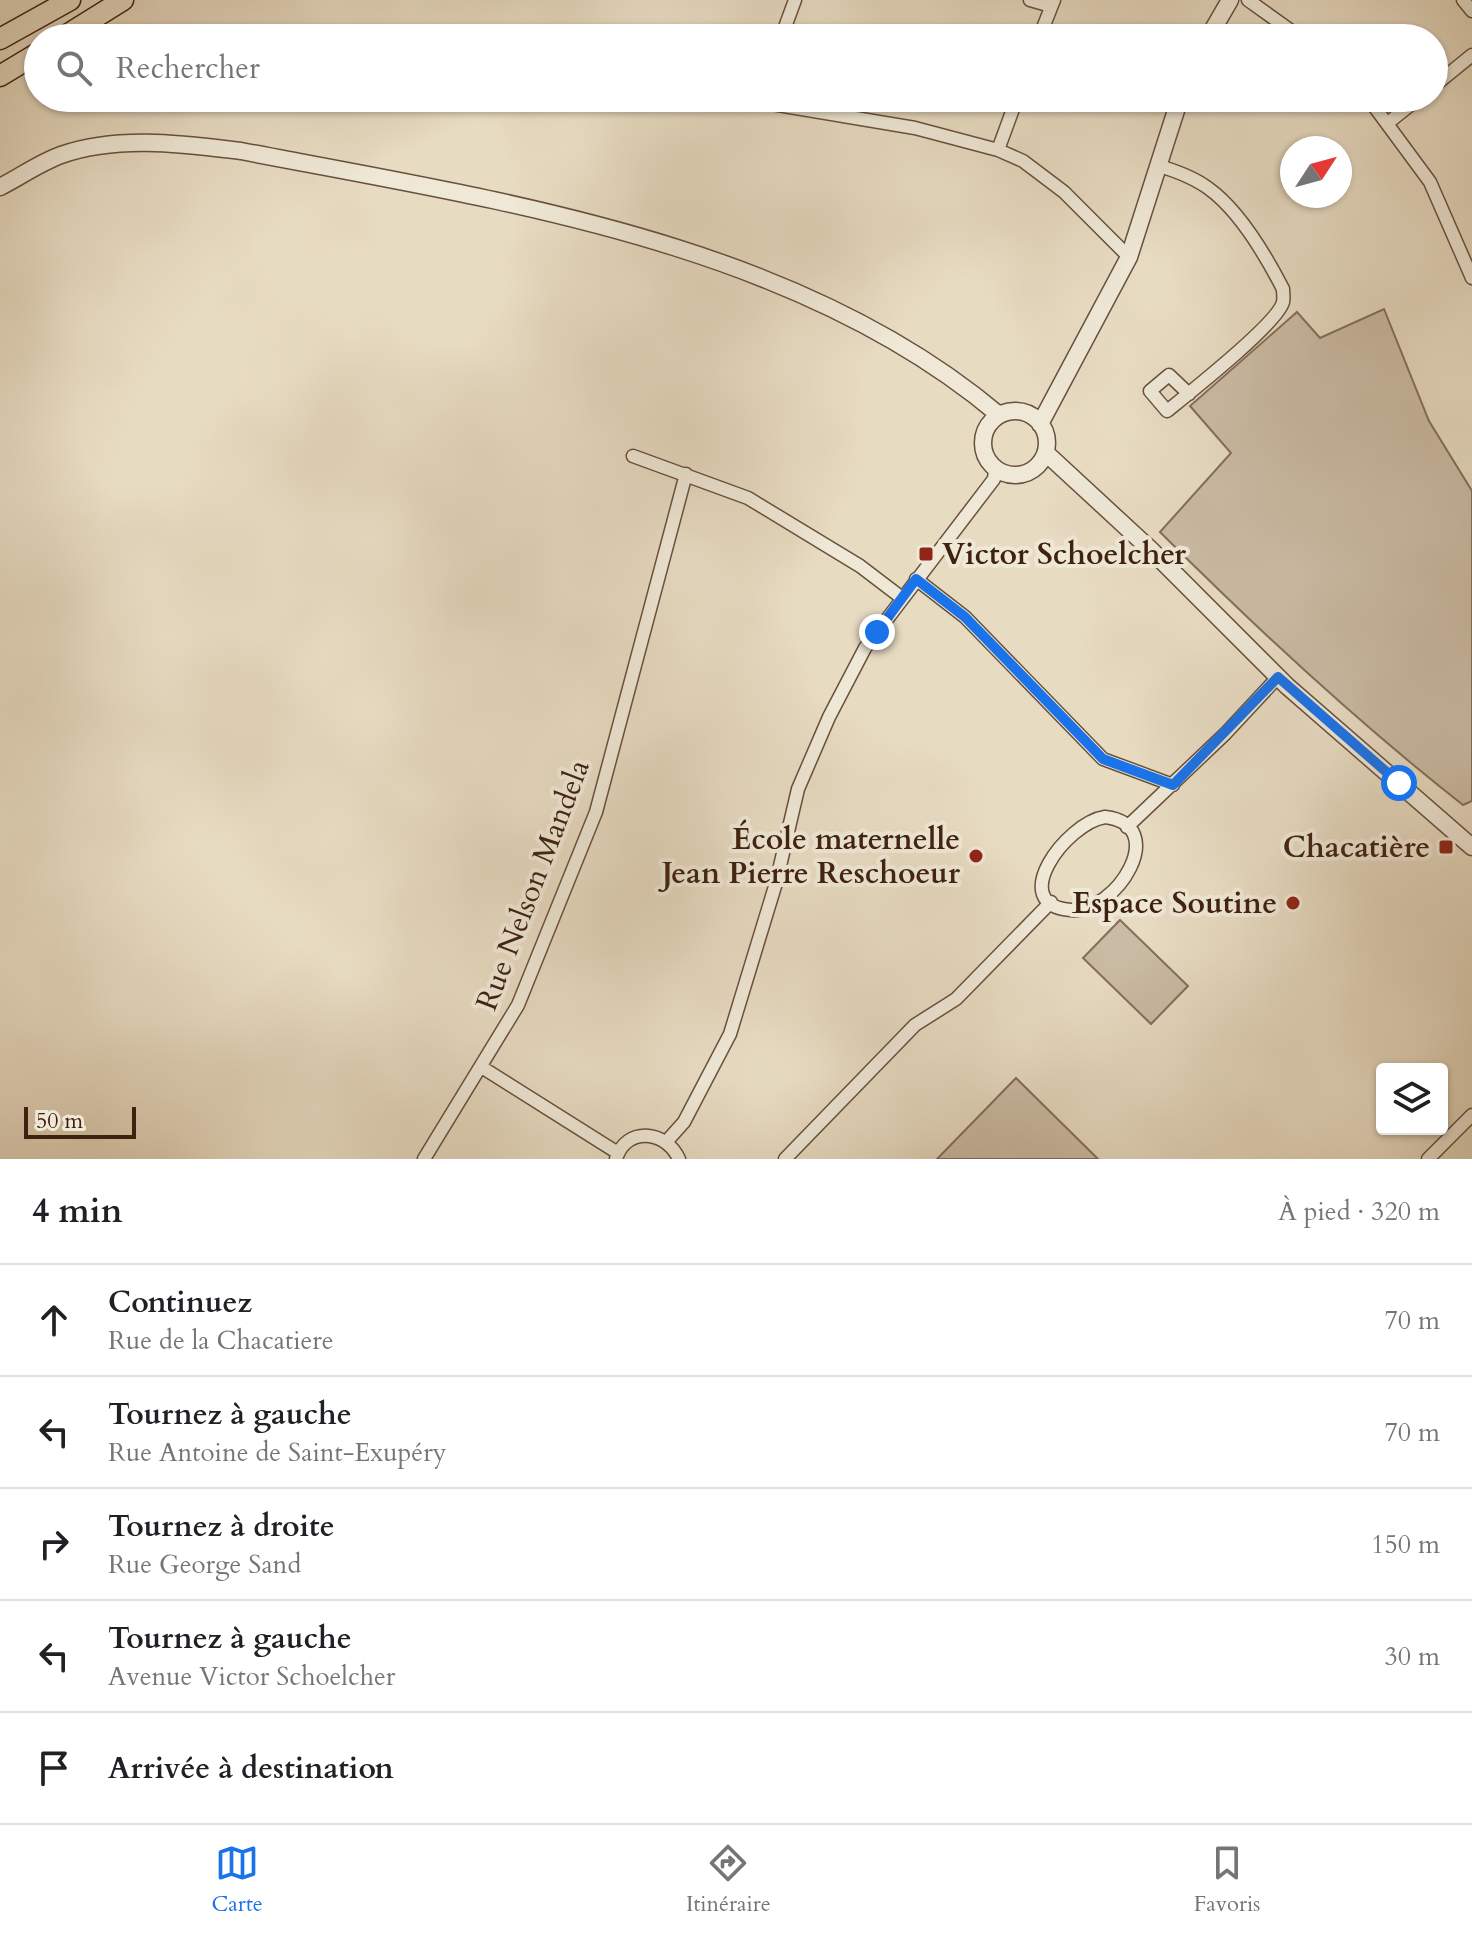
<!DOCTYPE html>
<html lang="fr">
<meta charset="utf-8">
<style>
body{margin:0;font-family:Cardo,serif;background:#f6f6f6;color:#202124}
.controls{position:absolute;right:24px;bottom:24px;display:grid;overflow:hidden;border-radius:8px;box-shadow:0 2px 6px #0004}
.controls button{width:72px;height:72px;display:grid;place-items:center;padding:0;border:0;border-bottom:2px solid #e0e0e0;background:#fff;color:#202124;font:40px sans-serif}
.compass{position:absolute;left:1280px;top:136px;width:72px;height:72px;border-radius:50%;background:#fff;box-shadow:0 2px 6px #0004;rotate:54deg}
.scale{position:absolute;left:24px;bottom:20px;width:112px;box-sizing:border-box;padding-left:8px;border:4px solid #3f210f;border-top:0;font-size:22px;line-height:28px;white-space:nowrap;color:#3f210f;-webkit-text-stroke:6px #efe8d7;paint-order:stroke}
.stop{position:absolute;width:24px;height:24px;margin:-18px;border:6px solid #1a73e8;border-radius:50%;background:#fff}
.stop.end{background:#1a73e8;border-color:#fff;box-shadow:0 2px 8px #0008}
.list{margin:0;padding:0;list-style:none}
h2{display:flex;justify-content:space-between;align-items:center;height:104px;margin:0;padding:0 32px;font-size:34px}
h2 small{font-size:26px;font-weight:400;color:#757577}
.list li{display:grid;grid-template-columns:52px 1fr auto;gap:24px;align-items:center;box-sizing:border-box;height:112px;padding:0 32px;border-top:2px solid #e0e0e0}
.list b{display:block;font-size:30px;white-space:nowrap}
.list p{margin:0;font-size:26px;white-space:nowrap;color:#757577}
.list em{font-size:26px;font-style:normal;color:#757577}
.icon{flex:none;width:44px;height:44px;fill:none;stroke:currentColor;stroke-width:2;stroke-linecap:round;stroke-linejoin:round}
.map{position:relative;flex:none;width:1472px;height:1159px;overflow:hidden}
.search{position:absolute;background:#fff;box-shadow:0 2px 6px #0004;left:24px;right:24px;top:24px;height:88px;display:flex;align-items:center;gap:20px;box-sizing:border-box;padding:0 28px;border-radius:44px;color:#757577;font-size:30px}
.sheet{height:664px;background:#fff}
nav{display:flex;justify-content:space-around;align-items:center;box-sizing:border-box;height:112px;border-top:2px solid #e0e0e0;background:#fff;font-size:22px;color:#757577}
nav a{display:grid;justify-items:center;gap:4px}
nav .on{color:#1a73e8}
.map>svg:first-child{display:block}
.green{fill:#cabba4;stroke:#846e5a;stroke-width:2}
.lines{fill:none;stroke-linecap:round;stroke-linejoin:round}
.minor-casing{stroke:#69503c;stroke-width:15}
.tertiary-casing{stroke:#69503c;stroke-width:19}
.primary-casing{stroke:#3f210f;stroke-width:23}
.minor{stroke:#efe8d7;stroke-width:12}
.tertiary{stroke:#efe8d7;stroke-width:16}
.primary{stroke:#e7dbc2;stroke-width:20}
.route{stroke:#1a73e8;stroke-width:10}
.poi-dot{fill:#8f2418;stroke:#efe8d7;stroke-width:3}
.labels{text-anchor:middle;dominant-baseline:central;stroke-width:8;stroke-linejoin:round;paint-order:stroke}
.poi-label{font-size:30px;font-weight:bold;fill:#3f210f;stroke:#efe8d7;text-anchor:end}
.street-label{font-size:30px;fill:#3f210f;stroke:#efe8d7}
</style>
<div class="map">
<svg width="1472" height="1159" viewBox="0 0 1472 1159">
<rect width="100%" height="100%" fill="#e7dbc2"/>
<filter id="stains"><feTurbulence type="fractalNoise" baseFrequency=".0025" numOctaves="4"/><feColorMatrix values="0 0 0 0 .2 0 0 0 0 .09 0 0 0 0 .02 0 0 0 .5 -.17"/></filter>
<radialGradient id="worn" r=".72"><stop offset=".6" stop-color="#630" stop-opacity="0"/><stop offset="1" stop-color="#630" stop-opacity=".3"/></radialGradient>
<path class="green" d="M 1384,309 L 1429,421 L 1472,491 L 1472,801 L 1463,805 C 1356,721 1256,628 1160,532 L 1231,453 L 1190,406 L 1297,312 L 1320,338 Z
M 1120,920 L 1188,986 L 1151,1024 L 1083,958 Z
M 1016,1078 L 1098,1159 L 937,1159 Z"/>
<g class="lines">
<g class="minor-casing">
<path id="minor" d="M 1030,0 L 1051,6
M 1248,0 L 1301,38
M 1463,0 L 1472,11
M 781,38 L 795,0
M 1039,38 L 1054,0
M 1434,86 L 1472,55
M 736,98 L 915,128 L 998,150 L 1023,161 L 1064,192 L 1129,257
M 1368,98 L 1430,182 L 1472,278
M 1389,122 L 1419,98
M 998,150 L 1017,98
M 1157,165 C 1175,171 1193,177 1208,188 C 1239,210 1266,256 1283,289 C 1283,293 1284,298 1283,302 C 1278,323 1188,394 1167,411 L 1150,391 L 1169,375 L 1189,394
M 633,456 L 748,498 L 860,566 L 902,598
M 916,579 L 965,617 L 1103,759 L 1173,785
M 1105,817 C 1172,825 1116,914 1071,910 C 1005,905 1066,823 1105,817 Z
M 1127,827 L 1225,734 L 1278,677
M 483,1068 L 618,1153
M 667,1141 L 684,1122 L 730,1034 L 776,883 L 798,789 L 829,717 L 865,648 L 994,479 L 995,469
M 424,1159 L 518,1005 L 596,812 L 686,474
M 616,1159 C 626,1126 666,1130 679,1159
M 785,1159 L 915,1025 L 956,999 L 1051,902
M 1428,1159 L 1472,1115"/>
</g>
<g class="tertiary-casing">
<path id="tertiary" d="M 1208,38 L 1230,0
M 0,187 C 20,177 39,163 61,155 C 118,135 183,144 241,151 C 496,200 795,242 999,415
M983 443a32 32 0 1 1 64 0a32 32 0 1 1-64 0Z
M 1040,424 L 1129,257 L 1180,98
M 1046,453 L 1151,550 L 1287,686 L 1472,847"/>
</g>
<g class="primary-casing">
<path id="primary" d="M 62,38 L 123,0
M 0,39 L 70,0
M 0,76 L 38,53"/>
</g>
<use href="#minor" class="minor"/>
<use href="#tertiary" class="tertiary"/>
<use href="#primary" class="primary"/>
</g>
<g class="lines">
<path class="route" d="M 877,632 L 916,579 L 965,617 L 1103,759 L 1173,785 L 1278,677 L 1399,783"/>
</g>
<g class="poi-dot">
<rect x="918" y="546" width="16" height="16" rx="4"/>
<rect x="1438" y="839" width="16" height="16" rx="4"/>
<circle cx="976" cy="856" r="8"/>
<circle cx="1293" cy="903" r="8"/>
</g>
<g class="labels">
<g class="poi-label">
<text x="942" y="554" text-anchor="start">Victor Schoelcher</text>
<text x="960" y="839">École maternelle<tspan x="960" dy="34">Jean Pierre Reschoeur</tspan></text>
<text x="1430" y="847">Chacatière</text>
<text x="1277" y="903">Espace Soutine</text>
</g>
<g class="street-label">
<text transform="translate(533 885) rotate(-69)">Rue Nelson Mandela</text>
</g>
</g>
<rect width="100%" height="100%" filter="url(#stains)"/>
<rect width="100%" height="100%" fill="url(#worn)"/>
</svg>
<div class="controls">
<button><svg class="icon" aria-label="layers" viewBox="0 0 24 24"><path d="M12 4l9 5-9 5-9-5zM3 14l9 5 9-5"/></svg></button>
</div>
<svg class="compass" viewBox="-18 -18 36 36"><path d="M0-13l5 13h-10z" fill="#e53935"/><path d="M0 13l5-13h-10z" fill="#757577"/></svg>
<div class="scale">50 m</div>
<div class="stop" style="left:1399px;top:783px"></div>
<div class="stop end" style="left:877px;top:632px"></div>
<div class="search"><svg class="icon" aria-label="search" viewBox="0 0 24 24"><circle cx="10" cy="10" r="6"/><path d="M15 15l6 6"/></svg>Rechercher</div>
</div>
<section class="sheet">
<h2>4 min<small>À pied · 320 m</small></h2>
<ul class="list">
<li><svg class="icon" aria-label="ahead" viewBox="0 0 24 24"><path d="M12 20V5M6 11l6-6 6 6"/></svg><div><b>Continuez</b><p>Rue de la Chacatiere</p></div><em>70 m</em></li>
<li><svg class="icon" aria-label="left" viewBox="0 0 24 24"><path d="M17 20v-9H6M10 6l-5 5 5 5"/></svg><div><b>Tournez à gauche</b><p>Rue Antoine de Saint-Exupéry</p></div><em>70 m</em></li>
<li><svg class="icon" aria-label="right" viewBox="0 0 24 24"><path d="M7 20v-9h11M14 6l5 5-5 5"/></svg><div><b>Tournez à droite</b><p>Rue George Sand</p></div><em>150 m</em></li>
<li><svg class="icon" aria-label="left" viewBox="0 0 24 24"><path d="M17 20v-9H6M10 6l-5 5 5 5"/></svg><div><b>Tournez à gauche</b><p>Avenue Victor Schoelcher</p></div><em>30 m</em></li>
<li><svg class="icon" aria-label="arrive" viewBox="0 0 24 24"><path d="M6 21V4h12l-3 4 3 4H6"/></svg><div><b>Arrivée à destination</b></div></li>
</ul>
</section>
<nav>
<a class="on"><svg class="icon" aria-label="map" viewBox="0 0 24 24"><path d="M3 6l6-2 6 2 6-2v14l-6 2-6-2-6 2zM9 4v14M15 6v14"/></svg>Carte</a>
<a><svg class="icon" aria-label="directions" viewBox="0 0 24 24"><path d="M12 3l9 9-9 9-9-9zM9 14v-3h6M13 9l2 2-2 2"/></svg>Itinéraire</a>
<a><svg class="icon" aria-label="saved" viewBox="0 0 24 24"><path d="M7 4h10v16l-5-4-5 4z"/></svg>Favoris</a>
</nav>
